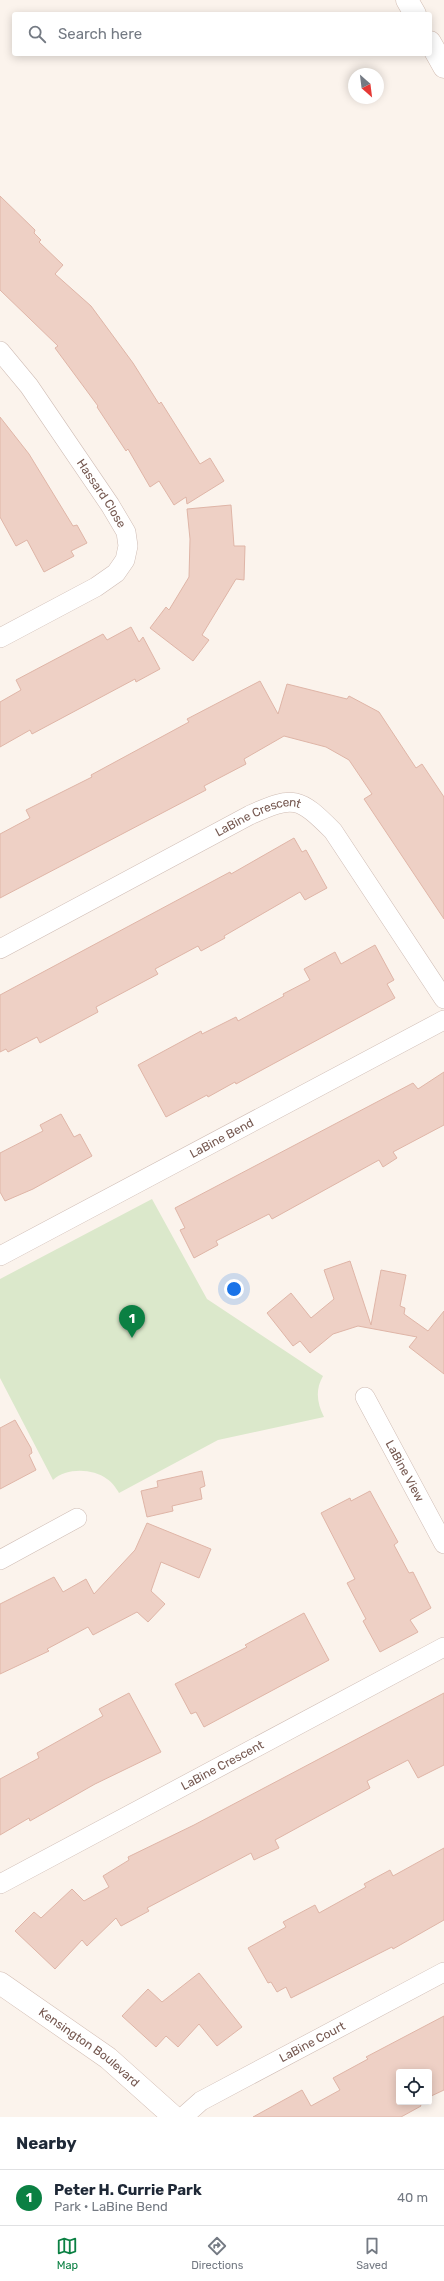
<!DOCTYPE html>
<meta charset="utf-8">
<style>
body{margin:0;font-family:Rubik,sans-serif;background:#f6f6f7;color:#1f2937}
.controls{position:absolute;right:12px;bottom:12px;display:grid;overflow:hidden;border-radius:4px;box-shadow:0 2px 10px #0003}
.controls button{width:36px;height:36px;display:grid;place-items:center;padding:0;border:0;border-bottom:1px solid #e0e1e3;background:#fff;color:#1f2937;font:20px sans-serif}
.compass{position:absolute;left:348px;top:68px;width:36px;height:36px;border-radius:50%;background:#fff;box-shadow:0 2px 10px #0003;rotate:152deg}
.you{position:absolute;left:234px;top:1289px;width:14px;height:14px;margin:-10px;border:3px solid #fff;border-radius:50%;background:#1a73e8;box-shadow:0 0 0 6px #1a73e833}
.badge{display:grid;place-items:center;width:26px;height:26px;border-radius:50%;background:#0b8043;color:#fff;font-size:13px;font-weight:700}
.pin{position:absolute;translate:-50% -33px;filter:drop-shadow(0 1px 2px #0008)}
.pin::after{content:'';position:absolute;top:21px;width:14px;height:12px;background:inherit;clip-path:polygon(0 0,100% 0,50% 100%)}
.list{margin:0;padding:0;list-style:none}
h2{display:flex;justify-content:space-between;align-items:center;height:52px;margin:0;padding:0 16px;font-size:17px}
h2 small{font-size:13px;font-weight:400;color:#747a83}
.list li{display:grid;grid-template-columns:26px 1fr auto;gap:12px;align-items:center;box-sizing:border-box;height:56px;padding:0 16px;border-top:1px solid #e0e1e3}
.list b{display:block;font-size:15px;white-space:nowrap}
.list p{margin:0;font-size:13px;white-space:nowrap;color:#747a83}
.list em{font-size:13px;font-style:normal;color:#747a83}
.icon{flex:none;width:22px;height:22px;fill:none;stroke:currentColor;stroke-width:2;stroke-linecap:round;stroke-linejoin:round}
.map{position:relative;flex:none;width:444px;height:2117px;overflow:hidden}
.search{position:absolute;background:#fff;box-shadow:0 2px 10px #0003;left:12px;right:12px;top:12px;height:44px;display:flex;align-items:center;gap:10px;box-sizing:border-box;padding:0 14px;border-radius:4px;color:#747a83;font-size:15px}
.sheet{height:108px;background:#fff}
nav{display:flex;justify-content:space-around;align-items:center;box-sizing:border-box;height:56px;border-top:1px solid #e0e1e3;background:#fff;font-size:11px;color:#747a83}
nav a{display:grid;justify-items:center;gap:2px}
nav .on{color:#0b8043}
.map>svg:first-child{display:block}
.green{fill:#dbe8cb}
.building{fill:#eed0c5;stroke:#dfb5a7}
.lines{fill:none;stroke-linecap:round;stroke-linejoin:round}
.minor-casing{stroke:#cfbcb4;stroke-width:20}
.secondary-casing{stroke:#d2bcb2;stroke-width:23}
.minor{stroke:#fff;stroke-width:19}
.secondary{stroke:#fff;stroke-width:22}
.labels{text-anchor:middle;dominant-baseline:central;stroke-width:3.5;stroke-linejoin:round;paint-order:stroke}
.street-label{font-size:12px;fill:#755850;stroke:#fef8f2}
</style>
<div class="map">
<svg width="444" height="2117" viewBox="0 0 444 2117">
<rect width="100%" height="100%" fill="#fbf3ec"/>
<path class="green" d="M 152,1199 L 207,1299 L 323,1376 C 315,1390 317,1403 324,1417 L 218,1440 L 119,1493 C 116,1488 112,1482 107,1479 C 92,1468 66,1468 53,1480 L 0,1378 L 0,1279 Z"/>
<path class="building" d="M 0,196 L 35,230 L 34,233 L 41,240 L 39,242 L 63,265 L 55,274 L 91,306 L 133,363 L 159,404 L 161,402 L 200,464 L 210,458 L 224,481 L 187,504 L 186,497 L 174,505 L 159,481 L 150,487 L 128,449 L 126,451 L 97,407 L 98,406 L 55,348 L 58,346 L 0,290 Z
M 0,417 L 29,454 L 73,526 L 77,525 L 87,543 L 71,551 L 74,556 L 44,572 L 27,540 L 16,546 L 0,517 Z
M 231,505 L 234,546 L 245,546 L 244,580 L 236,579 L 202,635 L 209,640 L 193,661 L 150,628 L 166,607 L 169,610 L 189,577 L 190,539 L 187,509 Z
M 131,627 L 139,642 L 143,637 L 160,669 L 136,682 L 135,679 L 32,734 L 30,730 L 0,747 L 0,702 L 21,690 L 16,680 L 103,634 L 107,640 Z
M 260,681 L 278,714 L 287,684 L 347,699 L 349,696 L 379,712 L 416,768 L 422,764 L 444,797 L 444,919 L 364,799 L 372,794 L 349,760 L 326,747 L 284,736 L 244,759 L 246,764 L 204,786 L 206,790 L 0,898 L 0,834 L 30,818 L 26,810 L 92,777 L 91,775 L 189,722 L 187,719 Z
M 294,838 L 302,852 L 306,850 L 327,888 L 305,900 L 300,892 L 224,936 L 225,938 L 201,951 L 198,946 L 155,969 L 158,974 L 96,1007 L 98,1012 L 40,1043 L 37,1037 L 8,1052 L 6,1049 L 0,1052 L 0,995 L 230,872 L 231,874 Z
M 375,945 L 394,980 L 387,984 L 395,998 L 236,1084 L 235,1082 L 208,1097 L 207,1095 L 166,1117 L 138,1065 L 201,1031 L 202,1034 L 236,1017 L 238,1021 L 284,996 L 283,994 L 310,980 L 304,969 L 335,952 L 341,964 Z
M 444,1072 L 444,1125 L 393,1152 L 397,1158 L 383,1167 L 379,1160 L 272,1219 L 269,1214 L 216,1241 L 218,1245 L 194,1258 L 180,1230 L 185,1228 L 175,1208 L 413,1083 L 418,1089 Z
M 61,1114 L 74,1137 L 80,1134 L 92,1156 L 33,1189 L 5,1201 L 0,1192 L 0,1153 L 43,1131 L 40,1125 Z
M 350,1261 L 371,1325 L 381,1270 L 406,1275 L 400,1306 L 405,1308 L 404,1314 L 428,1331 L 444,1311 L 444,1374 L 409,1347 L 417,1337 L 358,1326 L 333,1334 L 310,1353 L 300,1341 L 293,1346 L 267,1313 L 291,1293 L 311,1318 L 334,1299 L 324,1270 Z
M 15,1420 L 31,1448 L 32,1453 L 29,1455 L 36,1470 L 0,1489 L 0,1428 Z
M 202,1471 L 205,1486 L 200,1488 L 202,1499 L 172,1506 L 173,1511 L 147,1517 L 141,1491 L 158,1487 L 157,1481 Z
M 370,1491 L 398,1542 L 394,1545 L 409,1573 L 413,1572 L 431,1608 L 410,1620 L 418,1632 L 380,1652 L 363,1621 L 366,1619 L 347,1583 L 355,1579 L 321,1513 L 350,1498 L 351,1501 Z
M 147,1523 L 211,1549 L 199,1578 L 161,1562 L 151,1591 L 165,1604 L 148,1622 L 137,1612 L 93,1635 L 88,1627 L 47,1649 L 49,1651 L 0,1674 L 0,1604 L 54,1577 L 63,1592 L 86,1579 L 94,1594 L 135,1550 Z
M 304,1613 L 329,1660 L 204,1727 L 196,1712 L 191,1714 L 175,1684 L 247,1647 L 245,1645 Z
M 129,1693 L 161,1752 L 95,1784 L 30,1821 L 29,1818 L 0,1835 L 0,1779 L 39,1758 L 37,1753 L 103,1716 L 99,1709 Z
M 444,1693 L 444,1765 L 418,1778 L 408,1760 L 367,1781 L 370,1788 L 275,1840 L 279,1848 L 254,1860 L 251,1853 L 147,1908 L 149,1911 L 121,1926 L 116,1918 L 87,1946 L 82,1940 L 55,1969 L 15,1931 L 34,1912 L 41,1918 L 72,1889 L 84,1901 L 109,1887 L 103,1876 L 129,1860 L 128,1857 L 194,1825 Z
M 444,1848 L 444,1920 L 393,1949 L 392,1947 L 291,1998 L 286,1987 L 277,1992 L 271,1982 L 268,1983 L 248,1948 L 286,1927 L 283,1922 L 315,1905 L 319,1913 L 366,1887 L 364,1884 L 390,1870 L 393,1876 Z
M 199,1973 L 242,2027 L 217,2046 L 199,2024 L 178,2047 L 166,2036 L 156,2047 L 122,2016 L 148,1989 L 162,2002 Z
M 444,2016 L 444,2090 L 429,2097 L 429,2072 L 399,2072 L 399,2102 L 419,2102 L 421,2106 L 401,2117 L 253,2117 L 302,2090 L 311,2106 L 340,2090 L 333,2078 L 368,2059 L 366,2057 Z"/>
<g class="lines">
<g class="minor-casing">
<g id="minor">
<path id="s1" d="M 0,351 L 29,386 L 110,505 L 126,532 L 128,546 L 125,560 L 116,573 L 96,587 L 0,638"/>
<path id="s2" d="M 0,949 L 250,815 C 294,795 299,797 333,831 L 444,999"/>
<path id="s3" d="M 0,1256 L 444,1020"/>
<path id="s4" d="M 365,1397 L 444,1544"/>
<path d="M 0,1560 L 77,1518"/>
<path id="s5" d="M 0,1884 L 444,1647"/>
<path id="s6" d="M 183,2117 L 201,2101 L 444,1972"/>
</g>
</g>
<g class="secondary-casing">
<g id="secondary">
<path d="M 407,0 L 415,14"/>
<path d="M 430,42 L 444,67"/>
<path id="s7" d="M 0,1983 L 108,2058 L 174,2117"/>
</g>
</g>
<use href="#minor" class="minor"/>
<use href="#secondary" class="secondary"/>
</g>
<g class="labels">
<g class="street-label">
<text stroke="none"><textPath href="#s1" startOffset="175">Hassard Close</textPath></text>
<text stroke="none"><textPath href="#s2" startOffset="291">LaBine Crescent</textPath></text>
<text stroke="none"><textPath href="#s3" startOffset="251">LaBine Bend</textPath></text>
<text stroke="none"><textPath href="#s4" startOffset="84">LaBine View</textPath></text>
<text stroke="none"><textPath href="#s5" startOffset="252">LaBine Crescent</textPath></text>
<text stroke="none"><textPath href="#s6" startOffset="150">LaBine Court</textPath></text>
<text stroke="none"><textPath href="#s7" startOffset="110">Kensington Boulevard</textPath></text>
</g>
</g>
</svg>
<div class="controls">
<button><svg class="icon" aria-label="locate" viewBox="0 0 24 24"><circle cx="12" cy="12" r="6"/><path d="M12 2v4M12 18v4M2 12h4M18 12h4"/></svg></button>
</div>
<svg class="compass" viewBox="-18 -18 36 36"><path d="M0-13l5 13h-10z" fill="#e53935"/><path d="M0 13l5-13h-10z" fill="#747a83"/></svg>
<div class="you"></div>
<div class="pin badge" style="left:132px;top:1338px">1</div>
<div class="search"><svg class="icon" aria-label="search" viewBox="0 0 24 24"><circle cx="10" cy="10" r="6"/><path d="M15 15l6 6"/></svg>Search here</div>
</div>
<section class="sheet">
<h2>Nearby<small></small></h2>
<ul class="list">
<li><span class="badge">1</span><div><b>Peter H. Currie Park</b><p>Park · LaBine Bend</p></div><em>40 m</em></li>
</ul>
</section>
<nav>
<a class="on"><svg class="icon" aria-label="map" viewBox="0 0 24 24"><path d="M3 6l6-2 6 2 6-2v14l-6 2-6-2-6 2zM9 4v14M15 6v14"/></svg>Map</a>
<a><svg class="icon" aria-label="directions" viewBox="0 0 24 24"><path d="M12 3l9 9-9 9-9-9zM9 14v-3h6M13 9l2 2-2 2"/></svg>Directions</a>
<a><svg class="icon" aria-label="saved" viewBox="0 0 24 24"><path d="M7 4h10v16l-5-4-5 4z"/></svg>Saved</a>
</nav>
